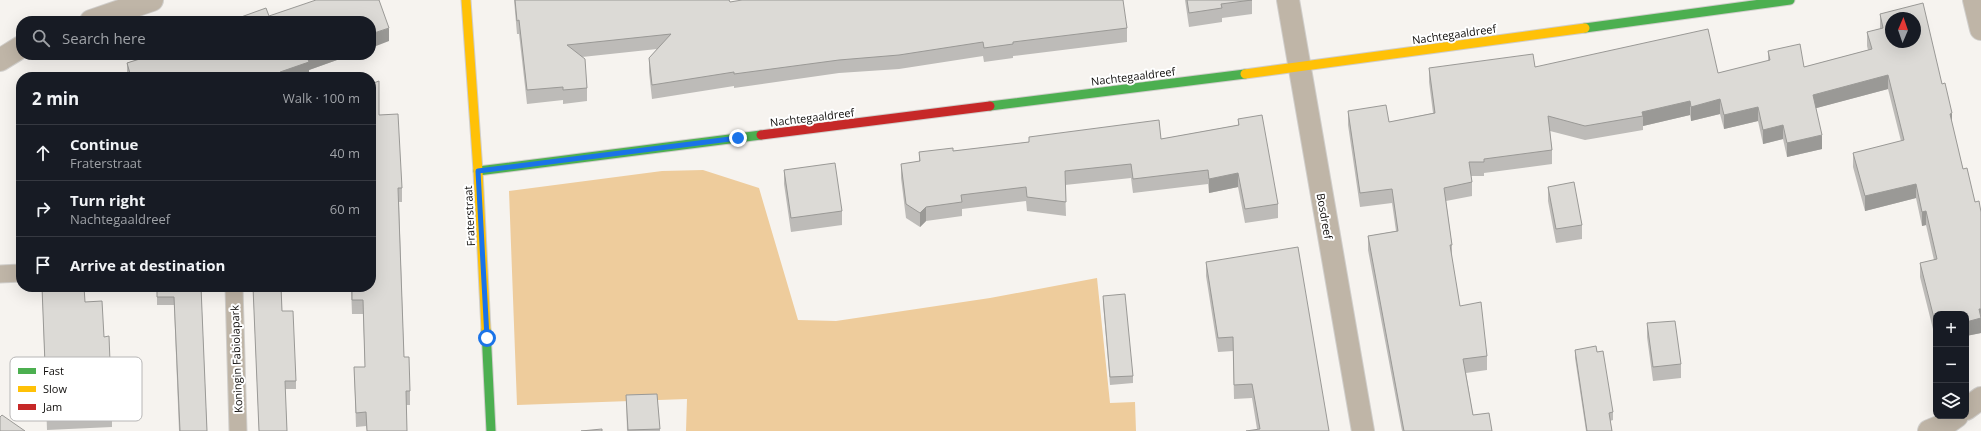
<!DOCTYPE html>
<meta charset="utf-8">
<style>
body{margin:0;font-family:"Open Sans",sans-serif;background:#20242c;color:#f1f3f6}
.controls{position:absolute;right:12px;bottom:12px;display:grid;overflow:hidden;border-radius:8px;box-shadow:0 4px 16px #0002}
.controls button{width:36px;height:36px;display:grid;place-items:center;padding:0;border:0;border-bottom:1px solid #363941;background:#171b24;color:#f1f3f6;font:20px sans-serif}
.compass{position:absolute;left:1885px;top:12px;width:36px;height:36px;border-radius:50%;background:#171b24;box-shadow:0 4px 16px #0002;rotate:2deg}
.stop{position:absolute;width:12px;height:12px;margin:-9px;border:3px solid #1a73e8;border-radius:50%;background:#fff}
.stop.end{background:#1a73e8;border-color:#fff;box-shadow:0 1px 4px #0008}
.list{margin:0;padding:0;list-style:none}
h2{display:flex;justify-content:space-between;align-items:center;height:52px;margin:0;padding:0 16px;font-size:17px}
h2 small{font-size:13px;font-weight:400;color:#9ea1a6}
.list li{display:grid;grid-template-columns:26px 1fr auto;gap:12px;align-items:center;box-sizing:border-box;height:56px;padding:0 16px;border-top:1px solid #363941}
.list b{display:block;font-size:15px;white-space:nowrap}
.list p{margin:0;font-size:13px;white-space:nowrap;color:#9ea1a6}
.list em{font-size:13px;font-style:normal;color:#9ea1a6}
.icon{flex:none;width:22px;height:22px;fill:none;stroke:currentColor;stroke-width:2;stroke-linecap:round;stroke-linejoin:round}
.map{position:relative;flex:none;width:1981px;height:431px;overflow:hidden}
.search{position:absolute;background:#171b24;box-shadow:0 4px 16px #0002;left:16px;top:16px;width:360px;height:44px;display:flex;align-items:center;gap:10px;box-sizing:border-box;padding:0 14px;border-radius:16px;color:#9ea1a6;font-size:15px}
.panel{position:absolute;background:#171b24;box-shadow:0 4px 16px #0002;left:16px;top:72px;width:360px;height:220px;border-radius:16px}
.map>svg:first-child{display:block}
.forest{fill:#eecc9c}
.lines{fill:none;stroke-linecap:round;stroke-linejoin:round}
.lane-casing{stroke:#d0cecb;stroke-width:19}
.street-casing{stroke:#d0cecb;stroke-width:24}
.fast-casing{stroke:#d0cecb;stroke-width:11}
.slow-casing{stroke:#d0cecb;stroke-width:11}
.jam-casing{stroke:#d0cecb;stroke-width:11}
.lane{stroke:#bfb5a7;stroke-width:17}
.street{stroke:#bfb5a7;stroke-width:22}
.fast{stroke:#4caf50;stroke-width:9}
.slow{stroke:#ffc107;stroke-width:9}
.jam{stroke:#c62828;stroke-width:9}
.wall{fill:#bdbbb8}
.shaded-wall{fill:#9a9996}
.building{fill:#dcdad6;stroke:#9a9996;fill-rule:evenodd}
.route{stroke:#1a73e8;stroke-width:5}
.labels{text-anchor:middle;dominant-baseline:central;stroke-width:4;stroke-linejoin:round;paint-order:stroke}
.street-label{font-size:11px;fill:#0f0d0b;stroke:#fff}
.key{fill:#fff;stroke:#b7b6b6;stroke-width:1}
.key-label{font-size:11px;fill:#0f0d0b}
</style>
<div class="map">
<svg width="1981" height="431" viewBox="0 0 1981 431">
<rect width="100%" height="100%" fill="#f6f3ef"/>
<path class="forest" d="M 703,170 L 759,188 L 798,320 L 836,321 L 990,298 L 1097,278 L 1110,403 L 1135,402 L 1136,431 L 686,431 L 687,399 L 517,405 L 509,191 L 662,171 Z"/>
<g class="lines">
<g class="lane-casing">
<path id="lane" d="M 0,274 L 21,273
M 234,287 L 238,431"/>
</g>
<g class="street-casing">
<path id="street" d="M 1288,0 L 1363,431
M 1974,0 L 1981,29
M 91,21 L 152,0
M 0,60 L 21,47
M 1966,409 L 1981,398
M 1929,431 L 1946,424 L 1957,416"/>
</g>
<g class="fast-casing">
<path id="fast" d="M 1585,28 L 1790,0
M 990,106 L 1245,74
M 478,171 L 761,135
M 486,330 L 491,431"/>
</g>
<g class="slow-casing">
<path id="slow" d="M 466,0 L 478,171 L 486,330
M 1245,74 L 1585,28"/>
</g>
<g class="jam-casing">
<path id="jam" d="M 761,135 L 990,106"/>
</g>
<use href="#lane" class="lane"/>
<use href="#street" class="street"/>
<use href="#fast" class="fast"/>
<use href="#slow" class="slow"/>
<use href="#jam" class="jam"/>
</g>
<path class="wall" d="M 514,0 L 729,0 L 730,2 L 1127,28 L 1127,42 L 1013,56 L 1013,58 L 984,62 L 983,56 L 899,69 L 839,73 L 734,88 L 734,86 L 652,99 L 649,72 L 649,58 L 657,49 L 582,57 L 587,88 L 587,101 L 563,104 L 563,100 L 527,104 L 519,34 L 517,34 Z
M 1185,0 L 1252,0 L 1252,14 L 1222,18 L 1222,22 L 1189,27 Z
M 1880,14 L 1942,84 L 1963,169 L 1975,202 L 1981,212 L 1981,333 L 1966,336 L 1966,314 L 1936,314 L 1936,341 L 1920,277 L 1920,263 L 1934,260 L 1926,225 L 1922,226 L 1916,198 L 1865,211 L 1853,167 L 1853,153 L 1901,141 L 1888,89 L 1816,108 L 1822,149 L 1787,157 L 1783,139 L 1763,144 L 1758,121 L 1724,129 L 1720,114 L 1691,121 L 1690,115 L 1643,126 L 1643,130 L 1585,140 L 1550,131 L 1552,150 L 1552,164 L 1484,173 L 1484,176 L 1471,176 L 1472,182 L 1472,196 L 1446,201 L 1452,245 L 1452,259 L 1460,306 L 1487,356 L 1487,370 L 1466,373 L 1473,415 L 1492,431 L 1402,431 L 1368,250 L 1368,236 L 1396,231 L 1392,203 L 1360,207 L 1348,125 L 1348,111 L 1389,122 L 1433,113 L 1429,82 L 1429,68 L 1535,67 L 1718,73 L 1768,61 L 1768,51 L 1804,67 L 1868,50 L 1867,46 L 1867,32 L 1880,29 Z
M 144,55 L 351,55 L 309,70 L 309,76 L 306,77 L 127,77 L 127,63 L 144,57 Z
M 379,115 L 402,188 L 402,202 L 399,202 L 404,357 L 410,391 L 410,405 L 406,405 L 407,431 L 367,431 L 366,426 L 356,427 L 354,367 L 365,367 L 363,314 L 352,314 L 351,287 L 371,287 Z
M 1238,119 L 1278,204 L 1278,218 L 1245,223 L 1238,187 L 1209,193 L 1208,184 L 1133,193 L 1131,178 L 1065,185 L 1066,216 L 1027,211 L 1026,201 L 962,209 L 962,216 L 926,221 L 920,227 L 906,218 L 901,178 L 901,164 L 919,162 L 919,152 L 953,151 L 1029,142 L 1029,137 L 1161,139 L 1238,125 Z
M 784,170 L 842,211 L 842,225 L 791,232 L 784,184 Z
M 1548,187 L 1582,225 L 1582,239 L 1556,243 L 1548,201 Z
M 1206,262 L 1329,431 L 1257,429 L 1252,398 L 1234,399 L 1233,351 L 1218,352 L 1206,276 Z
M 42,287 L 104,337 L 112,413 L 112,427 L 47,430 Z
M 157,287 L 201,287 L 207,431 L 179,431 L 174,305 L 157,305 Z
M 253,287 L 281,287 L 282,311 L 296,381 L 296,389 L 285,389 L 287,431 L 259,431 Z
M 1103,296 L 1133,376 L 1133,383 L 1110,385 L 1103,303 Z
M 1647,323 L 1681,364 L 1681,378 L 1653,381 L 1647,337 Z
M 1575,350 L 1597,352 L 1613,412 L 1613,420 L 1610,421 L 1612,431 L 1586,431 L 1575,358 Z
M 657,394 L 660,431 L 627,431 L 626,395 Z"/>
<path class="shaded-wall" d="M 389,28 L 389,41 L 371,48 L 371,34 Z
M 313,55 L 351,55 L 309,70 L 309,76 L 306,77 L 280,77 L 280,72 L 307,57 Z
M 1888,75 L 1888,89 L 1813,109 L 1813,95 Z
M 1720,99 L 1720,114 L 1691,121 L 1691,107 Z
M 1690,101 L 1690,115 L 1643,126 L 1643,116 L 1642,112 Z
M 1758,107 L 1758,121 L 1724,129 L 1724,115 Z
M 1952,113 L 1952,127 L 1950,114 Z
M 1783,125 L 1783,139 L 1763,144 L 1763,130 Z
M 1822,135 L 1822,149 L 1787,157 L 1787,143 Z
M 1238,173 L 1238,187 L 1209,193 L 1209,179 Z
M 1916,184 L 1916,198 L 1865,211 L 1865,196 Z
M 926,207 L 926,221 L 920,227 L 920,213 Z
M 1926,211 L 1926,225 L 1922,226 L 1922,212 Z
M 1979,309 L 1981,309 L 1981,333 L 1966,336 L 1966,322 Z"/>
<path class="building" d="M 316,0 L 379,0 L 389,28 L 371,34 L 371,21 L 230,21 L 266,8 L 269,16 Z
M 515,0 L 729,0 L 730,2 L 742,0 L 1123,0 L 1127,28 L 1013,42 L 1013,44 L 984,48 L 983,42 L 899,55 L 839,60 L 734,74 L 734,72 L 652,85 L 649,58 L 671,34 L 567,45 L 585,59 L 587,88 L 563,90 L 563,87 L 527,90 L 519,20 L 517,21 Z
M 1187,0 L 1252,0 L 1221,4 L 1222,8 L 1189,13 Z
M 1923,3 L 1942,84 L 1945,83 L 1952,113 L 1950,114 L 1963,169 L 1967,168 L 1975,202 L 1979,201 L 1981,212 L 1981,309 L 1979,309 L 1981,318 L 1966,322 L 1966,314 L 1936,314 L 1936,326 L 1920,263 L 1937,259 L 1926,211 L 1922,212 L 1916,184 L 1865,196 L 1853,153 L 1904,140 L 1888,75 L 1813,95 L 1822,135 L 1787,143 L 1783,125 L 1763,130 L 1758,107 L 1724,115 L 1720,99 L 1691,107 L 1690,101 L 1642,112 L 1643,116 L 1585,126 L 1548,116 L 1552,150 L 1484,159 L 1484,162 L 1469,162 L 1472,182 L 1444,188 L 1452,245 L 1450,245 L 1460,306 L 1481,302 L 1487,356 L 1463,359 L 1473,415 L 1489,413 L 1492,431 L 1404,431 L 1368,236 L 1398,231 L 1392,189 L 1360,193 L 1348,111 L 1386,105 L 1389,122 L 1435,113 L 1429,68 L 1533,54 L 1535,67 L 1708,29 L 1718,73 L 1770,60 L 1768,51 L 1800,44 L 1804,67 L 1872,49 L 1867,32 L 1883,28 L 1880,14 ZM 1891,18 L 1915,18 L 1915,42 L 1891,42 Z
M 145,55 L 313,55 L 307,57 L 309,62 L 280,72 L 282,77 L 131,77 L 127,63 L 146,57 Z
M 379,81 L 379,115 L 398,114 L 402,188 L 398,188 L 404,357 L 409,357 L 410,391 L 406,391 L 407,431 L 367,431 L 366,412 L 356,413 L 354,367 L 365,367 L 363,300 L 352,300 L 352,287 L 371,287 L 371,84 Z
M 1262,115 L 1278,204 L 1245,209 L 1238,173 L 1209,179 L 1208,170 L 1133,179 L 1131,164 L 1065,171 L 1066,202 L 1027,197 L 1026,187 L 961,195 L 962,202 L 926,207 L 920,213 L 906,204 L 901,164 L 920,161 L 919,152 L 953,148 L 953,151 L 1029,142 L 1029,137 L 1159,120 L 1161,139 L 1239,125 L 1238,119 Z
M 835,163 L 842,211 L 791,218 L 784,170 Z
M 1574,182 L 1582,225 L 1556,229 L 1548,187 Z
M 1298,247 L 1329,431 L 1246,431 L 1260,429 L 1252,384 L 1234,385 L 1233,337 L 1218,338 L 1206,262 Z
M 42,287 L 84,287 L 85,302 L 102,301 L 104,337 L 109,336 L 112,413 L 47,416 Z
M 157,287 L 201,287 L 207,431 L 180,431 L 174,297 L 157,297 Z
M 253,287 L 281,287 L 282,311 L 293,311 L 296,381 L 285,381 L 287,431 L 259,431 Z
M 1125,294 L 1133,376 L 1110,377 L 1103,296 Z
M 1675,321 L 1681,364 L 1653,367 L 1647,323 Z
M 1596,346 L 1597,352 L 1603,351 L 1613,412 L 1609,413 L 1612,431 L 1587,431 L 1575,350 Z
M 657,394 L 660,429 L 628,430 L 626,395 Z
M 2,415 L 25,431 L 0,431 L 0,417 Z
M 602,429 L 602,431 L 581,431 Z"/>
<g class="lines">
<path class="route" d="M 487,338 L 478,171 L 738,138"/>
</g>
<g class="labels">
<g class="street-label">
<text transform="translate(1454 34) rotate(-8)">Nachtegaaldreef</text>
<text transform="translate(1133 76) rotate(-7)">Nachtegaaldreef</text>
<text transform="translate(812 117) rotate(-7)">Nachtegaaldreef</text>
<text transform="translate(469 216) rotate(-93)">Fraterstraat</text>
<text transform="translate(1325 216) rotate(80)">Bosdreef</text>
<text transform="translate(236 359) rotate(-92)">Koningin Fabiolapark</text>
</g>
</g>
<rect x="10" y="357" width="132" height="64" rx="6" class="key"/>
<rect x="18" y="368" width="18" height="6" fill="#4caf50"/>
<rect x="18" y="386" width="18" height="6" fill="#ffc107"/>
<rect x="18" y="404" width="18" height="6" fill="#c62828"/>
<g class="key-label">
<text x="43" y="375">Fast</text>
<text x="43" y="393">Slow</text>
<text x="43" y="411">Jam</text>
</g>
</svg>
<div class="controls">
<button>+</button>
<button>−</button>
<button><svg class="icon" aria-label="layers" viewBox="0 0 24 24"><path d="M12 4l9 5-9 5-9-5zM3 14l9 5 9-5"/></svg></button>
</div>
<svg class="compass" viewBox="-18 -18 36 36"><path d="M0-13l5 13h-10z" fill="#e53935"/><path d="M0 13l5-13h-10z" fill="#9ea1a6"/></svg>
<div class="stop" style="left:487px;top:338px"></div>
<div class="stop end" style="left:738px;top:138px"></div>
<div class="search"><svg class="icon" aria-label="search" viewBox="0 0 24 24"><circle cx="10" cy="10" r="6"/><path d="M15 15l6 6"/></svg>Search here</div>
<section class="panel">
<h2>2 min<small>Walk · 100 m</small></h2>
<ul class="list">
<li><svg class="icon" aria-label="ahead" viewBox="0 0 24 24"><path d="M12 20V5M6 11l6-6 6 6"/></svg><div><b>Continue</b><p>Fraterstraat</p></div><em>40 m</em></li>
<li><svg class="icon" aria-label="right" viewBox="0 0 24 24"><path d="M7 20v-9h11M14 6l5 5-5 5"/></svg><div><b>Turn right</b><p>Nachtegaaldreef</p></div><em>60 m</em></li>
<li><svg class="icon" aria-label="arrive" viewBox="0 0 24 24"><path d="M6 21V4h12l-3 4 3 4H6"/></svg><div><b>Arrive at destination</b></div></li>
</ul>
</section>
</div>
